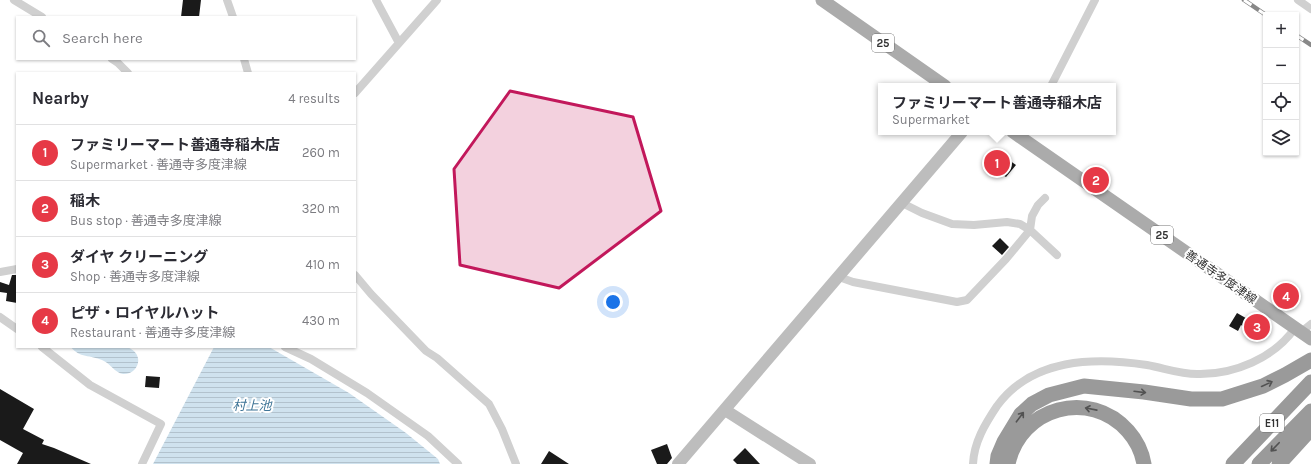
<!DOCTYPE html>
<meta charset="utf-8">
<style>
body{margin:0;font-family:Karla,"Noto Sans JP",sans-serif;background:#f7f7f7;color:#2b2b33}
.controls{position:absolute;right:12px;top:12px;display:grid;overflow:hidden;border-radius:0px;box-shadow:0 1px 3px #0004}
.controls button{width:36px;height:36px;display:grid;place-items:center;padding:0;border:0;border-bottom:1px solid #e1e1e2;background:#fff;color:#2b2b33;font:20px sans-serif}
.you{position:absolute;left:613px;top:302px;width:14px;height:14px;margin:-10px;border:3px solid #fff;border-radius:50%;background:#1a73e8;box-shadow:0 0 0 6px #1a73e833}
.badge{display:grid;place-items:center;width:26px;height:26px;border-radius:50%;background:#e63946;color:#fff;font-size:13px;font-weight:700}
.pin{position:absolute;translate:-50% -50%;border:2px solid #fff;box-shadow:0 1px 4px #0006}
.popup{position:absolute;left:878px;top:83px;width:238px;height:52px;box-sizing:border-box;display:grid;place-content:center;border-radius:0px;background:#fff;filter:drop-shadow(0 1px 3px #0005);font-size:13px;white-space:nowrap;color:#7c7c81}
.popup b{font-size:15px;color:#2b2b33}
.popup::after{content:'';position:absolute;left:50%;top:100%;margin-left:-8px;border:8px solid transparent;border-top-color:#fff}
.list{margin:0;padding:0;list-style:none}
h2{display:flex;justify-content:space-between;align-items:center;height:52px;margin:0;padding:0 16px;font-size:17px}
h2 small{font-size:13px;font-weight:400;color:#7c7c81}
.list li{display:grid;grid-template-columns:26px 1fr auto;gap:12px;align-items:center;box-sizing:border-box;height:56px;padding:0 16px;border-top:1px solid #e1e1e2}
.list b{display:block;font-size:15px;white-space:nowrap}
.list p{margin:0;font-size:13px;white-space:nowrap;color:#7c7c81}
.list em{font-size:13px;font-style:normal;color:#7c7c81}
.icon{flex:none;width:22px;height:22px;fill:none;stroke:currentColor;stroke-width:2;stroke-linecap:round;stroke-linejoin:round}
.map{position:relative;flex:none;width:1311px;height:464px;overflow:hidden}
.search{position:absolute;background:#fff;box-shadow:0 1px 3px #0004;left:16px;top:16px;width:340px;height:44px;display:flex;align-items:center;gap:10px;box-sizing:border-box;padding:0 14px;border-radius:0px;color:#7c7c81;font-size:15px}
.panel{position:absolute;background:#fff;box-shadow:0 1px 3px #0004;left:16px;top:72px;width:340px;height:276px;border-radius:0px}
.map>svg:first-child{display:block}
.water{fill:url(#water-rules)}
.building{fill:#1a1a1a}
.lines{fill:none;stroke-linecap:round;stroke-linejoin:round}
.street{stroke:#d0d0d0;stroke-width:8}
.secondary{stroke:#bdbdbd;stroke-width:12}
.primary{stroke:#ababab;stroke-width:13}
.highway{stroke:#9a9a9a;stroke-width:15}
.rail-casing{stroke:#888;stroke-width:4.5}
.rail{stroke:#fff;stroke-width:3;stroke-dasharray:9;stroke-linecap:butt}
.oneway{stroke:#525252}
.marked{fill:#c2185b;fill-opacity:0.2;stroke:#c2185b;stroke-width:3;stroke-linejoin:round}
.labels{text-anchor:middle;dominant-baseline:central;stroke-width:4;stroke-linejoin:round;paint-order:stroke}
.shield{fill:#fff;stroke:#707070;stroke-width:1}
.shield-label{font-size:11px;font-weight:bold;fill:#333}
.street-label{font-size:12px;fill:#333;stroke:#fff}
.water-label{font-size:13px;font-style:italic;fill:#3f7597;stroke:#fff}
</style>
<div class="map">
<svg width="1311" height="464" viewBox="0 0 1311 464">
<defs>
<pattern id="water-rules" width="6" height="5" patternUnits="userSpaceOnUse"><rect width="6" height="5" fill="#cfe2ee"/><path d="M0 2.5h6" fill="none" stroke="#b2c2cd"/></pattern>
</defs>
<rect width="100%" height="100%" fill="#fff"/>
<path class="water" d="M 71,347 L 127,347 C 147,355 137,375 123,374 C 115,373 110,363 102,360 C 91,355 79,358 71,347 Z
M 214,347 L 269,347 L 349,393 L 406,433 L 438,459 L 440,464 L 153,464 Z"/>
<path class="building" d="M 183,0 L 201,0 L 199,17 L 181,17 Z
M 993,149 L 1016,165 L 1006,177 L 984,163 Z
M 1000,238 L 1009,247 L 1002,255 L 992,246 Z
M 12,275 L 17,275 L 17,303 L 6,301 L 7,293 L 0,292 L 0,282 L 9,285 Z
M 1283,287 L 1295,295 L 1285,309 L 1273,300 Z
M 1237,313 L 1265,329 L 1260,337 L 1241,325 L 1238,331 L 1229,326 Z
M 146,376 L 160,377 L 159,388 L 145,387 Z
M 0,389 L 34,409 L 23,429 L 44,440 L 42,444 L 54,448 L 91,464 L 17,464 L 23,453 L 0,440 Z
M 667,444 L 672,458 L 667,464 L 657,464 L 651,450 Z
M 745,448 L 760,464 L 737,464 L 733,460 Z
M 549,451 L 569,464 L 541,464 Z"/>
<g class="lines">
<path class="street" d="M 14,0 L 42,17
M 227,0 L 233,17
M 376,0 L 399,43
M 1298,0 L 1311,9
M 112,59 L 118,63 L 128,73
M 244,59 L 248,73
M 1051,86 L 1095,0
M 355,93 L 437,0
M 902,203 L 922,213 L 952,224 L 974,225 L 1007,222 L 1020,224 L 1030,230 L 1057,255
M 0,272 L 17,269
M 355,275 L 371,294 L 426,351 L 437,358 L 489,404 L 502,429 L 516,464
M 839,277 L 853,282 L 957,302 L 967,300 L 1006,259 L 1030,230 L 1032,216 L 1038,205 L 1045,198
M 0,317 L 17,329
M 1301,332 L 1311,324
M 42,347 L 90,385 L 161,424 L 142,464
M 285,347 L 311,359 L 367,393 L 428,436 L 458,464
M 973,464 C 974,442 985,424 997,406 C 1032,358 1094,357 1147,365 C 1164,368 1180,374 1197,374 C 1234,375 1274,358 1295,328"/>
<path class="secondary" d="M 725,410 L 810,464
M 678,464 L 962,132"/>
<path class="primary" d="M 822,0 L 945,86
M 1013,132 L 1311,339"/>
<path class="highway" d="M 997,464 L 998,456 L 1004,442 L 1021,414 L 1032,404 L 1049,395 L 1084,386 L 1144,392 L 1191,399 L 1222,399 L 1263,386 L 1285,375 L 1311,360
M 1008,464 C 1020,407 1090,388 1128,431 C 1136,440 1142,452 1144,464
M 1233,464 L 1311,382
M 1259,464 L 1311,411
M 1279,464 L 1311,429"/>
<g class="rail-casing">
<path id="rail" d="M 1244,0 L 1266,15
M 1296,35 L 1311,45"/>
</g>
<use href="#rail" class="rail"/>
</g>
<defs><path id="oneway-shaft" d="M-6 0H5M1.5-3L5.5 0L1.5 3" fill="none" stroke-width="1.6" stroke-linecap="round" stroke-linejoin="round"/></defs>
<g class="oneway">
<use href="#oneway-shaft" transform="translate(1267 384) rotate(-25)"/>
<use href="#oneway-shaft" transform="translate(1140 392) rotate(7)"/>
<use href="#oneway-shaft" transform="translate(1091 409) rotate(-169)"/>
<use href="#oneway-shaft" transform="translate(1020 417) rotate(-53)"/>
<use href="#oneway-shaft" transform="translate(1275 447) rotate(134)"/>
</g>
<path class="marked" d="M 510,91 L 633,117 L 661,211 L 559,288 L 460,265 L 454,169 Z"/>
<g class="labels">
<g class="shield">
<rect x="872" y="34" width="22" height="18" rx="3"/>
<rect x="1151" y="226" width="22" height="18" rx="3"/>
<rect x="1260" y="414" width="24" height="18" rx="3"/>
</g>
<g class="shield-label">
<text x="883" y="43">25</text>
<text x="1162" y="235">25</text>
<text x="1272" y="423">E11</text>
</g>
<g class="street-label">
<text transform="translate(1221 277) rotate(35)">善通寺多度津線</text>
</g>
<g class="water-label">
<text x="252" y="405">村上池</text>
</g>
</g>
</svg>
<div class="controls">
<button>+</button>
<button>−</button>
<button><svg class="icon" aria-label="locate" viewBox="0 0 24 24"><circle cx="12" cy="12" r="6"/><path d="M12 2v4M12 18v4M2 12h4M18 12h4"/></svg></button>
<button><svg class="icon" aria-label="layers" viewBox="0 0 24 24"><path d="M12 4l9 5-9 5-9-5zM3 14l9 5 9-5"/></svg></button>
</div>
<div class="you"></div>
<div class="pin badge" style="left:997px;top:163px">1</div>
<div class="popup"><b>ファミリーマート善通寺稲木店</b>Supermarket</div>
<div class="pin badge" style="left:1096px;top:180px">2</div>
<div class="pin badge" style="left:1257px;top:327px">3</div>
<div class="pin badge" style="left:1286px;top:296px">4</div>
<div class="search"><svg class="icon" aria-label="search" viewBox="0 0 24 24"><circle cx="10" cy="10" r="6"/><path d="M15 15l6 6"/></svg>Search here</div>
<section class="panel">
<h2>Nearby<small>4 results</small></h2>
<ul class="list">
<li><span class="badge">1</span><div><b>ファミリーマート善通寺稲木店</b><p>Supermarket · 善通寺多度津線</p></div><em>260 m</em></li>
<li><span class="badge">2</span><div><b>稲木</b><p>Bus stop · 善通寺多度津線</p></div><em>320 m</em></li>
<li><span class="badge">3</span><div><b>ダイヤ クリーニング</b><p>Shop · 善通寺多度津線</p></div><em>410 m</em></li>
<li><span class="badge">4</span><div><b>ピザ・ロイヤルハット</b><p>Restaurant · 善通寺多度津線</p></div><em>430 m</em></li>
</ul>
</section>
</div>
